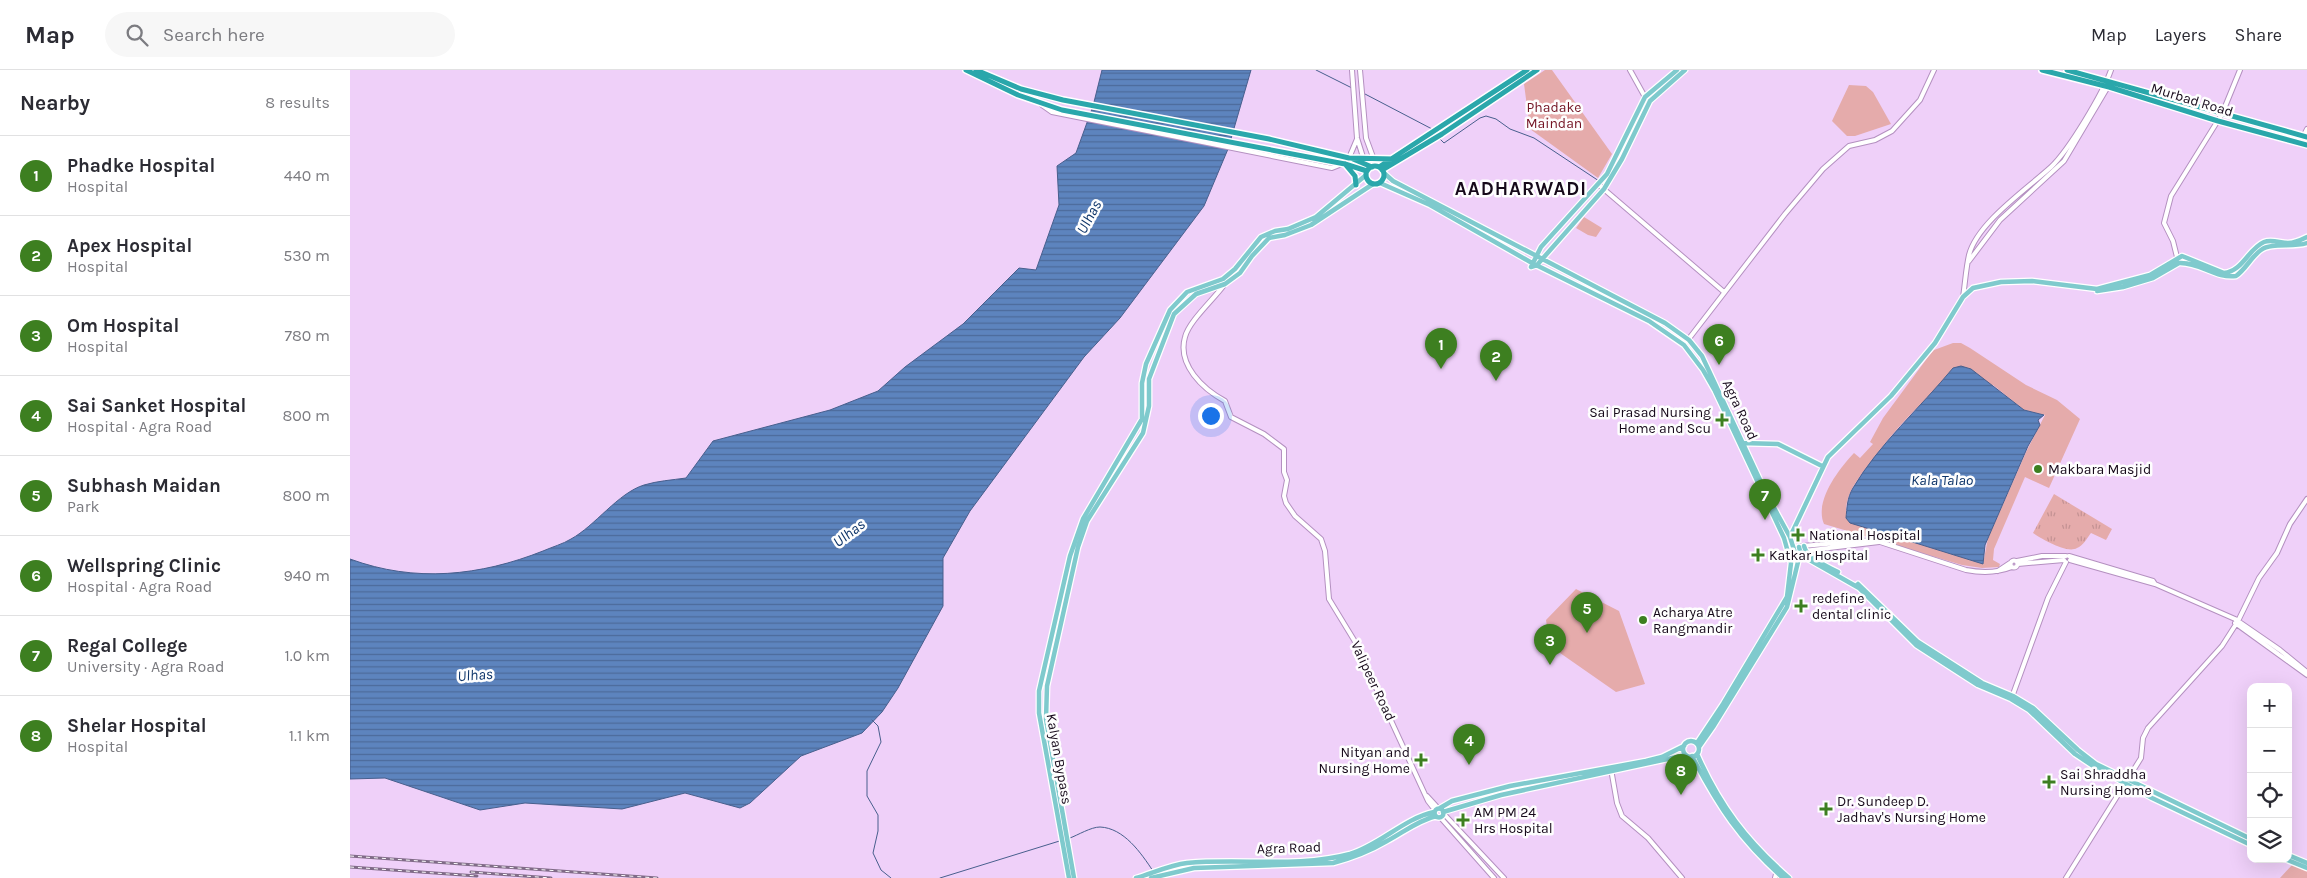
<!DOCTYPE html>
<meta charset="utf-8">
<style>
body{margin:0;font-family:Karla,sans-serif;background:#f7f7f7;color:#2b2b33}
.controls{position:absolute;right:15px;bottom:15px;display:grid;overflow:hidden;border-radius:10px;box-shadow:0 5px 20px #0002}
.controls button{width:45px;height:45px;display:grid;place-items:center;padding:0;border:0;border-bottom:1px solid #e1e1e2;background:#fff;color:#2b2b33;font:25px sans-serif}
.you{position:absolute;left:860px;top:345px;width:18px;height:18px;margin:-12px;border:4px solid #fff;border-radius:50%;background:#1a73e8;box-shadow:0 0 0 8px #1a73e833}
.badge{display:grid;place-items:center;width:32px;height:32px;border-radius:50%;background:#3d7f20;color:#fff;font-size:16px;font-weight:700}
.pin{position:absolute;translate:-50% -41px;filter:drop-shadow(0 1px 2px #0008)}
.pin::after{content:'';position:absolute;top:26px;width:18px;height:15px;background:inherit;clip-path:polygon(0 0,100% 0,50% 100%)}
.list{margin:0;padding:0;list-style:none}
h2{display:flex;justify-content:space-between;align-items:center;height:65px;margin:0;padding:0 20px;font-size:21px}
h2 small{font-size:16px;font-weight:400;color:#7c7c81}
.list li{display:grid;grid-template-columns:32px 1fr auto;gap:15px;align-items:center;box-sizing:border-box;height:80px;padding:0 20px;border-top:1px solid #e1e1e2}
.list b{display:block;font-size:19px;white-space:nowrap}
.list p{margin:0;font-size:16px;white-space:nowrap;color:#7c7c81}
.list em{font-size:16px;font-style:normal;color:#7c7c81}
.icon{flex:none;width:28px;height:28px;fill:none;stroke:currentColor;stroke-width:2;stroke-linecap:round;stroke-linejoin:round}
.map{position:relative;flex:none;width:1957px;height:808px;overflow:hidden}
header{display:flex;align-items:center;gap:30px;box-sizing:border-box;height:70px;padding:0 25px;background:#fff;border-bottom:1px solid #e1e1e2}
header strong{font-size:24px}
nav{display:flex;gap:28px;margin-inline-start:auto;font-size:18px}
.search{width:350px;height:45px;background:#f7f7f7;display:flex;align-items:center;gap:12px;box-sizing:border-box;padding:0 18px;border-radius:28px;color:#7c7c81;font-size:19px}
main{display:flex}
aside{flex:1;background:#fff}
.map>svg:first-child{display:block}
.grass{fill:url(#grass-tufts)}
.park{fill:#e5abab;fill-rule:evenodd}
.water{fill:url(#water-rules);stroke:#485f8d}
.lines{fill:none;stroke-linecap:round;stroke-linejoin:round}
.stream{stroke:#485f8d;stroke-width:1}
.minor-casing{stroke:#b490c0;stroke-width:6}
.major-casing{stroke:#fff;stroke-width:7}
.highway-casing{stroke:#fff;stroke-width:8}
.minor{stroke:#fff;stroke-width:4}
.major{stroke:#7fcacd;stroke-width:4.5}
.highway{stroke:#2aa7ab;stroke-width:5}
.rail-casing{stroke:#806b87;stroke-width:3}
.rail{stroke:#fefefe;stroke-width:1;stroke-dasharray:4;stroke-linecap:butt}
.poi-dot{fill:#3d7f20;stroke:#fefefe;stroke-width:2}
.labels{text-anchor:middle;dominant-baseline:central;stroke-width:5;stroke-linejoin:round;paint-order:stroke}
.street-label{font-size:14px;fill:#16091a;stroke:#fefefe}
.park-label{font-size:14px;fill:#731323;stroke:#fefefe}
.poi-label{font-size:14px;fill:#16091a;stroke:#fefefe;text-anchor:start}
.water-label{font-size:15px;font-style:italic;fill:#0d3469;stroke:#fefefe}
.district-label{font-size:19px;font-weight:bold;letter-spacing:1px;fill:#16091a;stroke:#fefefe}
</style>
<header>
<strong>Map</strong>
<div class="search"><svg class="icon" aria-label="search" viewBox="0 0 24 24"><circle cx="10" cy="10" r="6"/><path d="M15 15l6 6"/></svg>Search here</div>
<nav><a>Map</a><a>Layers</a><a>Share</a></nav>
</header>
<main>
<aside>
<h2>Nearby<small>8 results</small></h2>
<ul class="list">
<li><span class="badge">1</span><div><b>Phadke Hospital</b><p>Hospital</p></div><em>440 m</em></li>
<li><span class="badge">2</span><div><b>Apex Hospital</b><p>Hospital</p></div><em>530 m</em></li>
<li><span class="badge">3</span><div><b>Om Hospital</b><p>Hospital</p></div><em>780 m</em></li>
<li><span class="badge">4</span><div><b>Sai Sanket Hospital</b><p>Hospital · Agra Road</p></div><em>800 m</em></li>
<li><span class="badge">5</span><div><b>Subhash Maidan</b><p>Park</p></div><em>800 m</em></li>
<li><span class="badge">6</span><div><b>Wellspring Clinic</b><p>Hospital · Agra Road</p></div><em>940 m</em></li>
<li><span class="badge">7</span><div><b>Regal College</b><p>University · Agra Road</p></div><em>1.0 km</em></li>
<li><span class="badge">8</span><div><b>Shelar Hospital</b><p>Hospital</p></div><em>1.1 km</em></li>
</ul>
</aside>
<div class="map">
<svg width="1957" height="808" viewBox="0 0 1957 808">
<defs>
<pattern id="grass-tufts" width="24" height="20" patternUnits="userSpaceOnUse" patternTransform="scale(1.25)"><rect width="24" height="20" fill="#e5abab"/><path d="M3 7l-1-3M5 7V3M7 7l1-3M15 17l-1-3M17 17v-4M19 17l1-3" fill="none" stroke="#c49293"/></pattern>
<pattern id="water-rules" width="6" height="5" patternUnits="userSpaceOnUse" patternTransform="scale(1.25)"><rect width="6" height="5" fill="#5d84be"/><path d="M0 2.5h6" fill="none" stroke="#4c6a9a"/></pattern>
</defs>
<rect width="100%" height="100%" fill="#efd0f9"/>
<path class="grass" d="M 1704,424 L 1762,459 L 1756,470 L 1741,463 C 1737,468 1733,476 1727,478 C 1717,484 1692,469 1683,463 Z"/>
<path class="park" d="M 1195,0 L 1202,0 L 1262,84 L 1248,108 L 1180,59 L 1174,14 Z
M 1499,15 L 1516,16 L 1523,22 L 1541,54 L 1505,66 L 1497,66 L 1482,51 Z
M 1234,147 L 1252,158 L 1246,167 L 1238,165 L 1226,158 Z
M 1603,273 L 1611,273 L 1620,278 L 1676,315 L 1707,330 L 1730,349 L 1699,418 L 1675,407 L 1644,479 L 1643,490 L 1650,494 L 1649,497 L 1632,498 L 1612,495 L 1474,454 C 1464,431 1489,399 1504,383 L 1510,388 L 1523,374 L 1520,372 L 1533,348 L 1578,287 L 1584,280 ZM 1643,315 L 1674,340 L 1695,345 L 1677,380 L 1638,468 L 1633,494 L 1499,452 C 1493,443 1497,428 1502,419 C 1512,401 1559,341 1576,331 C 1587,324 1628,318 1643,315 Z
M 1226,519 L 1269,541 L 1295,614 L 1266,622 L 1200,576 L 1196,550 Z
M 1942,795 L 1957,801 L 1957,808 L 1930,808 Z"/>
<path class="water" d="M 752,0 L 901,0 L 878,79 L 854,136 L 770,248 L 734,287 L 620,441 L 593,488 L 593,536 L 548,618 L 532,642 L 512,663 L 451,686 L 400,733 L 390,738 L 335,723 L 272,739 L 175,733 L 130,740 L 35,708 L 0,709 L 0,489 C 65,513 130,506 193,481 C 202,477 213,474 221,469 C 245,456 268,423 294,415 C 307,411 322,410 336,408 L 363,371 L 480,340 L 528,321 L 555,297 L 613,254 L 669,198 L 686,200 L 709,135 L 707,96 L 726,83 L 743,36 Z
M 1611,296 L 1621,299 L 1674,340 L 1694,345 L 1688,350 L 1690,355 L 1678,376 L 1635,475 L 1633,494 L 1556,470 L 1555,466 L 1552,464 L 1546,467 L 1500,453 L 1496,448 C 1497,438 1497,428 1503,418 C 1529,374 1570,338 1603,298 Z"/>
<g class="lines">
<path class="stream" d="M 966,0 L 1002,18
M 1015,24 L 1082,59
M 1089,68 L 1094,73 L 1130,48 L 1136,46 L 1146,49 L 1160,59 L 1184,68 L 1249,111
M 522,650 L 528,656 L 531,672 L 517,701 L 517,726 L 528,745 L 528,761 L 523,783 L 531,800 L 541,808
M 720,768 C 728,765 741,757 750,757 C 774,758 791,783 803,801
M 590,808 L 716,769"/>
<g class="minor-casing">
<path id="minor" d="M 1002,0 L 1007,68 L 1013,87
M 1010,0 L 1016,68 L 1023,87
M 1280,0 L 1295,27 L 1300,31
M 692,35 L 702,42 L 982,98 L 992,94
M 1950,73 L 1957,59
M 999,88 L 1007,69
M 1249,115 L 1374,222
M 1619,191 L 1650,150 L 1714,91 L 1759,15
M 1828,191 L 1823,171 L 1814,153 L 1821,126 L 1872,44 L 1890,0
M 874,215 C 864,229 839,251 835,267 C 827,295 853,319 875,331 L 881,347 L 914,364 L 934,379 L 934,402 L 937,410 L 934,426 L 936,433 L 945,446 L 971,469 L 975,481 L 979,529 L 1004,570 L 1078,731 L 1085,740
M 1613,227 C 1615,214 1616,198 1619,185 C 1627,153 1677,119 1701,97 C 1719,80 1753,23 1761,0
M 1334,275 L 1435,144 L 1473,99 L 1499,76 L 1525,70 L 1542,61 L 1570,30 L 1584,0
M 1452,476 L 1524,470 L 1616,500 C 1632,503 1647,503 1662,497
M 1454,481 L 1529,472
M 1719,486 L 1803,511 L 1805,514 L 1885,549 L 1930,580 L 1957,602
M 1720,490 L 1805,514
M1660.5 494a3.5 3.5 0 1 1 7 0a3.5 3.5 0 1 1-7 0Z
M 1667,491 L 1692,486 L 1716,486
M 1668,494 L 1714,490
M 1648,501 L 1660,493
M 1885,553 L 1957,605
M 1662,627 L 1698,528 L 1716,492
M 1261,699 L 1267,733 L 1272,746 L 1298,768 L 1332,808
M 1077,726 L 1088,738
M 1093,743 L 1154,808
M 1090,747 L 1144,808
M 1425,808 L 1427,800
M 1716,808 L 1791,688 L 1793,668 L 1798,658 L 1872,576 L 1888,551 L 1909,508 L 1927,483 L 1940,454 L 1957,429"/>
</g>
<g class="major-casing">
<path id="major" d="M 1327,0 L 1295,27 L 1257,104 L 1191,177 L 1181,197 L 1187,195 L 1254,119 L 1272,89 L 1300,31 L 1335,0
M 1034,103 L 1043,111 L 1315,253 L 1339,270 L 1352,286 L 1417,425 L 1440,467 L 1448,492 L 1437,537 L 1363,657 L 1349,677
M 1030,113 L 1080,135 L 1182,193 L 1299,251 L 1334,275 L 1353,300 L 1365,321 L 1434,468 L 1441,493 L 1437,527 L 1373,634 L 1347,673
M 1747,221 L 1773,217 L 1803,208 L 1829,193 C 1850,192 1866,209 1886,206 C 1896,199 1901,187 1911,180 C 1922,172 1943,178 1957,173
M 1392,373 L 1428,374 L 1472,396
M 1440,467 L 1478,387 L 1541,326 L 1585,273 L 1613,227 L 1623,218 L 1651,212 L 1682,211 L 1747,219 L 1800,205 L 1832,186 L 1874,203 C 1893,201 1898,179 1914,172 C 1922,169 1930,173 1938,173 C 1945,173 1951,170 1957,167
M 1454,476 C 1457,489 1477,496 1488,502
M 1449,477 L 1450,481 L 1458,489 L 1509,518 L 1566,575 L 1628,615 L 1661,629 L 1679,640 L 1725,684 L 1743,696 L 1802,728 L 1901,775
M 1508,514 L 1568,572 L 1632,613 L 1663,626 L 1683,638 L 1728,680 L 1746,694 L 1901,769
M1333 679a8 8 0 1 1 16 0a8 8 0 1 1-16 0Z
M 1347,684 C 1370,736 1396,770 1439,808
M 1342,686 C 1369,738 1390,769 1433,808
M 1090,738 L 1102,731 L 1160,716 L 1296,691 L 1312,687 L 1334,676
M1084.5 743a4.5 4.5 0 1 1 9 0a4.5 4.5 0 1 1-9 0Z
M 1093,742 L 1151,725 L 1336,685
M 1938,785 L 1957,793
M 1935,789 L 1957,798
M 719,808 L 689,643 L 689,621 L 720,486 L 733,449 L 792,349 L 792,313 L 796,294 L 820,240 L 837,222 L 873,209 L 885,199 L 911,167 L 925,161 L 938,159 L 966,147 L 1016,105
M 724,808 L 696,649 L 697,616 L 728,477 L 737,451 L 793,363 L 799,336 L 799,309 L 824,244 L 846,224 L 875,214 L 890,203 L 902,186 L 919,168 L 935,165 L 961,155 L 1023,114
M 786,808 C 803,803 820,795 837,793 C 891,788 948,798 1000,784 C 1030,775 1053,749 1084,742
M 801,808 L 844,798 L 983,793 C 1002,788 1020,781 1037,771 C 1054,762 1067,751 1086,746"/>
</g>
<g class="highway-casing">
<path id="highway" d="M 616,0 L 668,25 L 712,40 L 995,94 L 1017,101
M 626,0 L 671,19 L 713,30 L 919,69 L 999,88 L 1044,89
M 1692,0 L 1759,17 L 1868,51 L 1957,75
M 1717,0 L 1957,67
M 1003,89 L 1022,97
M 995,94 L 1005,106 L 1006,115
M1016 105a9 9 0 1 1 18 0a9 9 0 1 1-18 0Z
M 1029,97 L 1177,0
M 1032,100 L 1092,64 L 1187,0"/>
</g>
<use href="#minor" class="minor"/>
<use href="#major" class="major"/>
<use href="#highway" class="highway"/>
<g class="rail-casing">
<path id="rail" d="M 0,786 L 307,808
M 0,797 L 127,806
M 121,802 L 201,808"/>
</g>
<use href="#rail" class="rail"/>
</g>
<g class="poi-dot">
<path d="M1369.5 342.5h5v5h5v5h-5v5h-5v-5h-5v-5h5z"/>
<circle cx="1688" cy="399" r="5"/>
<path d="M1445.5 457.5h5v5h5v5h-5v5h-5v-5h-5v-5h5z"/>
<path d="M1405.5 477.5h5v5h5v5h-5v5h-5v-5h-5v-5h5z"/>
<path d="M1448.5 528.5h5v5h5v5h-5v5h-5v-5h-5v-5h5z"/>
<circle cx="1293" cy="550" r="5"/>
<path d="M1068.5 682.5h5v5h5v5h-5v5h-5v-5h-5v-5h5z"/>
<path d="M1696.5 704.5h5v5h5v5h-5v5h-5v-5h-5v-5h5z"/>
<path d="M1473.5 731.5h5v5h5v5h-5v5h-5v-5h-5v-5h5z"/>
<path d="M1110.5 742.5h5v5h5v5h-5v5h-5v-5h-5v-5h5z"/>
</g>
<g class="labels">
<g class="street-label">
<text transform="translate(1842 30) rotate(17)">Murbad Road</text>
<text transform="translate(1390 340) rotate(65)">Agra Road</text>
<text transform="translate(1023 611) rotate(65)">Valipeer Road</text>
<text transform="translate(709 689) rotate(80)">Kalyan Bypass</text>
<text transform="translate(939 778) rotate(-2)">Agra Road</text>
</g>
<g class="park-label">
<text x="1204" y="37">Phadake<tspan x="1204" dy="16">Maindan</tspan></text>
</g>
<g class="poi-label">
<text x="1361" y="342" text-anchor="end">Sai Prasad Nursing<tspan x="1361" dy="16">Home and Scu</tspan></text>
<text x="1698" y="399">Makbara Masjid</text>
<text x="1459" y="465">National Hospital</text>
<text x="1419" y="485">Katkar Hospital</text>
<text x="1462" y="528">redefine<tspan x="1462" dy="16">dental clinic</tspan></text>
<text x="1303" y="542">Acharya Atre<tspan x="1303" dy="16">Rangmandir</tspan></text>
<text x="1060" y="682" text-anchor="end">Nityan and<tspan x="1060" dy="16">Nursing Home</tspan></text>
<text x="1710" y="704">Sai Shraddha<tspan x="1710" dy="16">Nursing Home</tspan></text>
<text x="1487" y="731">Dr. Sundeep D.<tspan x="1487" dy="16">Jadhav's Nursing Home</tspan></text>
<text x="1124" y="742">AM PM 24<tspan x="1124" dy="16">Hrs Hospital</tspan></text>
</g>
<g class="water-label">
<text transform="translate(739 147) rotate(-62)">Ulhas</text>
<text x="1592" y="410">Kala Talao</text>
<text transform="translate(499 463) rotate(-37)">Ulhas</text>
<text transform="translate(125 605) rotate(-4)">Ulhas</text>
</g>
<g class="district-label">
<text x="1171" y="119">AADHARWADI</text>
</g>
</g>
</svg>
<div class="controls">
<button>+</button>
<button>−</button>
<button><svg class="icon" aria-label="locate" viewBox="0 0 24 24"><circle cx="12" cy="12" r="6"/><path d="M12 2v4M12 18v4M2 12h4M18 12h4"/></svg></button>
<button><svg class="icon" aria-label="layers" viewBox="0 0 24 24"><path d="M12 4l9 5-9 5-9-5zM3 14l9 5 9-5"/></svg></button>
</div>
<div class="you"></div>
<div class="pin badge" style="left:1091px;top:299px">1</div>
<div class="pin badge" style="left:1146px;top:311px">2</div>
<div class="pin badge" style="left:1200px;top:595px">3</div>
<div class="pin badge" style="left:1119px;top:695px">4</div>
<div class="pin badge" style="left:1237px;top:563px">5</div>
<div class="pin badge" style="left:1369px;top:295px">6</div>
<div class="pin badge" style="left:1415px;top:450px">7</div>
<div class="pin badge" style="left:1331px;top:725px">8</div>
</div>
</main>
